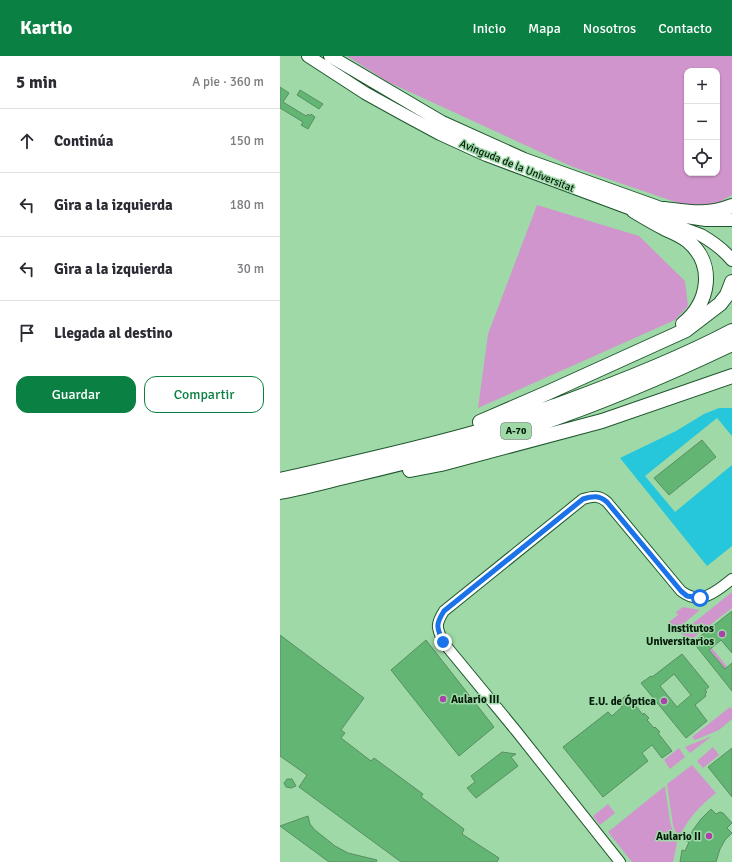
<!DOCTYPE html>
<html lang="es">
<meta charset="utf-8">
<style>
body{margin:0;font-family:Signika,sans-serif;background:#f7f7f7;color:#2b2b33}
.controls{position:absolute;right:12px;top:12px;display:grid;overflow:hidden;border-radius:8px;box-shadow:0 1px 3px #0004}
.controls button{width:36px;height:36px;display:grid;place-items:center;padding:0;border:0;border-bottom:1px solid #e1e1e2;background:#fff;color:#2b2b33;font:20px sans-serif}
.stop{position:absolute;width:12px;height:12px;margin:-9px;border:3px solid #1a73e8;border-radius:50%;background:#fff}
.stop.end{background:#1a73e8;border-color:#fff;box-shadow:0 1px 4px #0008}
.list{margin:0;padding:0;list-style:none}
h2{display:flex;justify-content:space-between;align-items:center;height:52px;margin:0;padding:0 16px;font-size:17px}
h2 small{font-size:13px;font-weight:400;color:#7c7c81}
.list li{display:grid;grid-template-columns:26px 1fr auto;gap:12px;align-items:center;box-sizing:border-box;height:64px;padding:0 16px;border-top:1px solid #e1e1e2}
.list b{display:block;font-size:15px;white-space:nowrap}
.list em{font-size:13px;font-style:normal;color:#7c7c81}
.actions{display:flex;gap:8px;padding:12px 16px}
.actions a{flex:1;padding:9px 0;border:1px solid #0b8043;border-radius:12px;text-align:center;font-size:14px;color:#0b8043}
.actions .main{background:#0b8043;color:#fff}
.icon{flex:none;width:22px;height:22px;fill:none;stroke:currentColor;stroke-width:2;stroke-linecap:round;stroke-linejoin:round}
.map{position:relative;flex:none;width:452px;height:806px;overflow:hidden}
header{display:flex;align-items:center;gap:24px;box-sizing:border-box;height:56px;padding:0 20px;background:#0b8043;color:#fff}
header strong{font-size:19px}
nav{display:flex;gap:22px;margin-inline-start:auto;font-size:14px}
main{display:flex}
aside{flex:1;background:#fff}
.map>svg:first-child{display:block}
.green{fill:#d095cc;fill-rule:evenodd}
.water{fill:#26c6db}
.building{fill:#63b573;stroke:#588f61;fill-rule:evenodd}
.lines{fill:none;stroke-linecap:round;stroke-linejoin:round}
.minor-casing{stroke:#20582e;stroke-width:12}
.major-casing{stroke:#20582e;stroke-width:14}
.highway-casing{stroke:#20582e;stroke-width:16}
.minor{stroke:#fff;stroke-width:10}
.major{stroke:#fff;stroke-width:12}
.highway{stroke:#fff;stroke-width:14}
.route{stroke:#1a73e8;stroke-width:5}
.poi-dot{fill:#ab44a8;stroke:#9fd9a8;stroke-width:1.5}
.labels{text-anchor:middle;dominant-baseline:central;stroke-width:3;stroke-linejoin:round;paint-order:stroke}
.shield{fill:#9fd9a8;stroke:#325439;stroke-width:1}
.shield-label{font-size:10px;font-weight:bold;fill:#041b09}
.street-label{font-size:11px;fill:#041b09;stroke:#9fd9a8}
.poi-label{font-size:11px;font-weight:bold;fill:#041b09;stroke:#9fd9a8;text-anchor:end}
</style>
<header>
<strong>Kartio</strong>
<nav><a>Inicio</a><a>Mapa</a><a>Nosotros</a><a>Contacto</a></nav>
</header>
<main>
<aside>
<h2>5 min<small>A pie · 360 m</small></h2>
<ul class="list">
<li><svg class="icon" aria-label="ahead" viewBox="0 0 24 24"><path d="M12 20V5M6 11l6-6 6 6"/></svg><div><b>Continúa</b></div><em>150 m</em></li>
<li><svg class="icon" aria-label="left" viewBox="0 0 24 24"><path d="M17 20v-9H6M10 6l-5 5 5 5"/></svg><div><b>Gira a la izquierda</b></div><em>180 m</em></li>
<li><svg class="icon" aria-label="left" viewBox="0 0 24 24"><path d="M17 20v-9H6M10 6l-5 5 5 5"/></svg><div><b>Gira a la izquierda</b></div><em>30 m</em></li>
<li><svg class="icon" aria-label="arrive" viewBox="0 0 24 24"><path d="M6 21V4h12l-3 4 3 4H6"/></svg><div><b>Llegada al destino</b></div></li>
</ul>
<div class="actions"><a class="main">Guardar</a><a>Compartir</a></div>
</aside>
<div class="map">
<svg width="452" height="806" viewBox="0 0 452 806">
<rect width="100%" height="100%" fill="#9fd9a8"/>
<path class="green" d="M 67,0 L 452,0 L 452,139 L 436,148 L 410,151 L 293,111 L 108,26 ZM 407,15 L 437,15 L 437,117 L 407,117 Z
M 257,149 L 359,180 L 405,225 L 408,250 L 395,264 L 198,352 L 208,278 Z
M 452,536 L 452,552 L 408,586 L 401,577 Z
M 403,551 L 420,554 L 396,574 L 389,566 L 398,559 L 396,556 Z
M 431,591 L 452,617 L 451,620 L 429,593 Z
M 450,651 L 452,653 L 452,663 L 439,674 L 415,684 L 412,681 Z
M 432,680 L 410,697 L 405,691 Z
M 433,691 L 439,699 L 423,712 L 417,705 Z
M 399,692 L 405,701 L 390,713 L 384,704 Z
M 412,709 L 436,737 C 418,751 408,763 398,783 L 393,769 L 387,728 Z
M 385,730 L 390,766 L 397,787 L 393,806 L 352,806 L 328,776 Z
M 328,748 L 335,757 L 320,769 L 313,760 Z"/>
<path class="water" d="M 439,352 L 452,352 L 452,380 L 437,362 L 365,420 L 395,456 L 452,409 L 452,490 L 427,510 L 340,402 L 396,375 L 424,358 Z"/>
<path class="building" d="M 0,31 L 9,37 L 3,46 L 26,60 L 28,58 L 30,60 L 31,58 L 35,61 L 28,73 L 21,69 L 23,66 L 0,52 Z
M 20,34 L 43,48 L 39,53 L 17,39 Z
M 422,384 L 436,401 L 389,439 L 374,422 Z
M 452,555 L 452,597 L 441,584 L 429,594 L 445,613 L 452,607 L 452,635 L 413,586 Z
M 0,579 L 84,642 L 61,674 L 65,677 L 61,682 L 91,705 L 94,702 L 143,738 L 141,741 L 184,773 L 182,778 L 219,802 L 217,806 L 121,806 L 19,731 L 27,719 L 0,700 Z
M 146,584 L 214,671 L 179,700 L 111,614 Z
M 402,598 L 429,631 L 425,634 L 427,636 L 425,638 L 426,640 L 415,649 L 427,665 L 406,682 L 361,627 L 371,620 L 372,621 ZM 394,618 L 411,639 L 397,651 L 380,630 Z
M 347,639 L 351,644 L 353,643 L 357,648 L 356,650 L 363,659 L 364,657 L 369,662 L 367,664 L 374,672 L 375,671 L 380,676 L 378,677 L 392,695 L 382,702 L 372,689 L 362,697 L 368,705 L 323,741 L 283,691 L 328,656 L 332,660 L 342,651 L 338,646 Z
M 452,692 L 452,741 L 428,711 Z
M 222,696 L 236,698 L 231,701 L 238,710 L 196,742 L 187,732 L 195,726 L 191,720 Z
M 7,723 L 12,723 L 16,730 L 11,732 L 6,731 L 4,727 Z
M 431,753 L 436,758 L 440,756 L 443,757 L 452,767 L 447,772 L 452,777 L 445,784 L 440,793 L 436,806 L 400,806 L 402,794 L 405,795 L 409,786 L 407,785 L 413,774 L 421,763 Z
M 28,760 L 30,768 L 35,774 L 55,790 L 68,797 L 97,804 L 96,806 L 49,806 L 0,770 Z"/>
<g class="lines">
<g class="minor-casing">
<path id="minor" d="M 340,806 L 237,676 L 163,586 C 157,572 155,569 164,555 L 303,443 C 313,440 319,439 327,446 L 401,535 C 420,550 436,536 452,523"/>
</g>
<g class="major-casing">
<path id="major" d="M 28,0 L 85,37 L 123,58 L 160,78 L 206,99 L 421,179 C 433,186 443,193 452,204
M 50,0 L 162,66 L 244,103 L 406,161 L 426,164 L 452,164"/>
</g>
<g class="highway-casing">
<path id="highway" d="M 384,153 C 409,156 427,160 452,150
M 354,155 C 364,161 374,167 384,172 C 392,176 401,179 408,185 C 436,209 429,247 403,268
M 200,366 L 267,337 L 406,274 L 440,248 L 447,239 L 452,226
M 130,414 L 161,408 L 322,365 L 452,320
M 0,424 C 65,409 130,395 194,377 C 223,368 251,358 280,348 C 338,327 397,304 452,275
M 0,436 C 26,431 51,424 77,418 C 136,404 195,389 253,370 C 321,347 387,319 452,288"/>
</g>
<use href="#minor" class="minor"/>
<use href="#major" class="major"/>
<use href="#highway" class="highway"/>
</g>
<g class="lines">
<path class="route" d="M 163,586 C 157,572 155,569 164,555 L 303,443 C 313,440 319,439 327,446 L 401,535 L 407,540 L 420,542"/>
</g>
<g class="poi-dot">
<circle cx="442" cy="578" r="4"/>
<circle cx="163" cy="643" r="4"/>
<circle cx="384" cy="645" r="4"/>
<circle cx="429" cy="780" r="4"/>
</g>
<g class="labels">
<rect class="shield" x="221" y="367" width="30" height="16" rx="3"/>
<g class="shield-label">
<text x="236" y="375">A-70</text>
</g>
<g class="street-label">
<text transform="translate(237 110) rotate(22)">Avinguda de la Universitat</text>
</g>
<g class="poi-label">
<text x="434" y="572">Institutos<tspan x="434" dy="13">Universitarios</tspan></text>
<text x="171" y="643" text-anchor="start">Aulario III</text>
<text x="376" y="645">E.U. de Óptica</text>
<text x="421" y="780">Aulario II</text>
</g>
</g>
</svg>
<div class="controls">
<button>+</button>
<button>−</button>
<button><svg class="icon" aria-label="locate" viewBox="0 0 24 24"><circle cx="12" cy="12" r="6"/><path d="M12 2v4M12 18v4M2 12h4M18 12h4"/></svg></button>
</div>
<div class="stop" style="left:420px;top:542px"></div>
<div class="stop end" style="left:163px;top:586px"></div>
</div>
</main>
